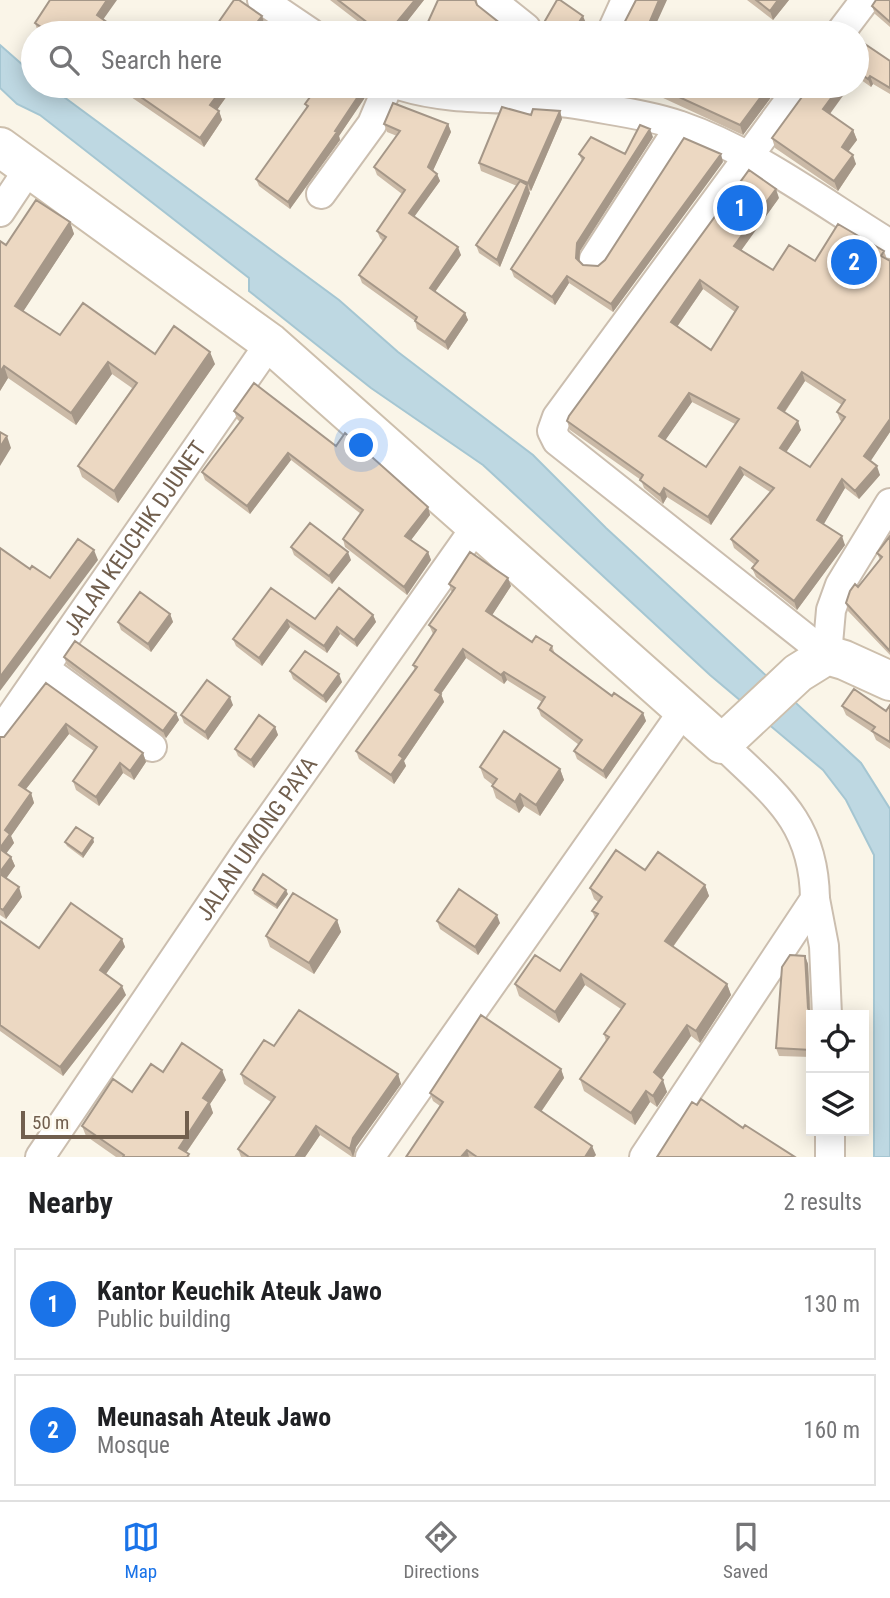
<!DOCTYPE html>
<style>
body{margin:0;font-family:"Roboto Condensed",sans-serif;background:#f6f6f6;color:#202124}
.controls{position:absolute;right:21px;bottom:21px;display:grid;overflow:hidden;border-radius:0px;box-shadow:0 4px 18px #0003}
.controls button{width:63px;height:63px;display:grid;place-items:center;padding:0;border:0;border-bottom:2px solid #e0e0e0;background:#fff;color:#202124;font:35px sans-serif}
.scale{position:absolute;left:21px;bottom:18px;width:168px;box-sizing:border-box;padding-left:7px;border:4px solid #715f4e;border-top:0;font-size:19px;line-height:24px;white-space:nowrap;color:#715f4e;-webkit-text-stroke:5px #fdf9ed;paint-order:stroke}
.you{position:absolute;left:362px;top:446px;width:24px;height:24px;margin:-18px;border:5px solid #fff;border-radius:50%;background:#1a73e8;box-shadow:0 0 0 10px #1a73e833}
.badge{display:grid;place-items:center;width:46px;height:46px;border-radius:50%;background:#1a73e8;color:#fff;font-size:23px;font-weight:700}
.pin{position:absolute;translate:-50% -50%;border:4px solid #fff;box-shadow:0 2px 7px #0006}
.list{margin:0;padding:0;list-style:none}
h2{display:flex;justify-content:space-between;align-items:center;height:91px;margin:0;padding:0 28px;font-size:30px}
h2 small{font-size:23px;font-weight:400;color:#757577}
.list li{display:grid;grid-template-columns:46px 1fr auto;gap:21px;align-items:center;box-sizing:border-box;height:112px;margin:0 14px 14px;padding:0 14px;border:2px solid #e0e0e0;border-radius:0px}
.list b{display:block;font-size:26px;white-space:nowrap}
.list p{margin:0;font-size:23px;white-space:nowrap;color:#757577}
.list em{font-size:23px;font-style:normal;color:#757577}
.icon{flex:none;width:38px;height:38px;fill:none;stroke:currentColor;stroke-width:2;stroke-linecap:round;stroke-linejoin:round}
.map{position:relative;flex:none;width:890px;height:1157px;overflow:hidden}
.search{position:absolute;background:#fff;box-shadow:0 4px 18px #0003;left:21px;right:21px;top:21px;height:77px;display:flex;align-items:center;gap:18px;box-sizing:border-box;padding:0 24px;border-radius:38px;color:#757577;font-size:26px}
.sheet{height:343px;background:#fff}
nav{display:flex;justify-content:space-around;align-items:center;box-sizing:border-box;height:98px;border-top:2px solid #e0e0e0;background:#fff;font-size:19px;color:#757577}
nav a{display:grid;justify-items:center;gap:4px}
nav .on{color:#1a73e8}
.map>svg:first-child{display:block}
.water{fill:#bed8e2;stroke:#a5c6d2;stroke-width:2}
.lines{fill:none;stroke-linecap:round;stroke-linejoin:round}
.street-casing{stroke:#cbbeaf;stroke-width:32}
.secondary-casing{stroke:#cdbfac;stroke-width:42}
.street{stroke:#fff;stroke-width:28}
.secondary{stroke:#fff;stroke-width:38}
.wall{fill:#cbbaa7;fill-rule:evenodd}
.shaded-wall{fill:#a59788}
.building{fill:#ecd8c2;stroke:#a59788;stroke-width:2;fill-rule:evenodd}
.labels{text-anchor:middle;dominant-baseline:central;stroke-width:7;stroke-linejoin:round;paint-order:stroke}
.street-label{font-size:23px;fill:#715f4e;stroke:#fdf9ed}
</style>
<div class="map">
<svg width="890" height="1157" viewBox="0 0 890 1157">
<rect width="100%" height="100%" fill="#faf5e8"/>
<path class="water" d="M 0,45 L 33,74 L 33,86 L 49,86 L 339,300 L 398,352 L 533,455 L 606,528 L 861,763 L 890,809 L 890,1157 L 874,1157 L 874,855 L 846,800 L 823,770 L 710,675 L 483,465 L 371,388 L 249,291 L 249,278 L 40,115 L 17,104 L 0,88 Z"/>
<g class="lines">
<g class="street-casing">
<g id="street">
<path d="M 262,0 L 311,33"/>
<path d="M 491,0 L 526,28 L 527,33"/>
<path d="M 611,33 L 626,0"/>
<path d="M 840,33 L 865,0"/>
<path d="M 402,86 C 461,104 522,94 582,105 C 614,111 650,115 681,126 C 756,152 823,203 890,244"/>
<path d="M 800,86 L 557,417 L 552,431 L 557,441 L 827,655"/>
<path d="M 321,194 L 372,124 L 388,86"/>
<path d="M 0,212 L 30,167"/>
<path d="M 594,259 L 680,126"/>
<path d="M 827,655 L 831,610 L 840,585 L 890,503"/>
<path d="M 45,669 L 152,747"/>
<path id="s1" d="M 0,732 L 270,343"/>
<path d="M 815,899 L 824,946 L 827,1015"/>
<path id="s2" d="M 40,1157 L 249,848 L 478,524"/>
<path d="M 370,1157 L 684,710"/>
<path d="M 644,1157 L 815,899 C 814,821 774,794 722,744"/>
<path d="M 830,1157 L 830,1131"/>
</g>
</g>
<g class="secondary-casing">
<path id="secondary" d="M 0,147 L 270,343 L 722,744 L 798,673 L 827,655 L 844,660 L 890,681"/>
</g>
<use href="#street" class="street"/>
<use href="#secondary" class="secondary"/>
</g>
<path class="wall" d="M 330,0 L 424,0 L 398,33 L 373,33 Z
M 747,0 L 789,0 L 773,20 Z
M 890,0 L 890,27 L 875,14 L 872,6 Z
M 103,20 L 122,33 L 40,33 L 38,32 L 35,23 Z
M 857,44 L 890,61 L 890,94 L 873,84 L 871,87 L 857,77 Z
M 115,86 L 234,86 L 217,110 L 219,111 L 222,120 L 204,147 Z
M 619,86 L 630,86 L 628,90 Z
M 657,87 L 772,96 L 743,135 L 661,97 Z
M 363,89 L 366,96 L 339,136 L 340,140 L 290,209 L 259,186 L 256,179 L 307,108 L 305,104 Z
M 560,111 L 562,119 L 531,191 L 529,190 L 530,193 L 500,267 L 479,253 L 476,245 L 517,186 L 481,171 L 479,163 L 531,115 Z
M 830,114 L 853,130 L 857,140 L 848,151 L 856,164 L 838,191 L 775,148 L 772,138 Z
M 384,124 L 448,124 L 451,132 L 433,170 L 437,174 L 440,181 L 414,216 L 461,255 L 435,292 L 465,313 L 468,320 L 448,350 L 417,329 L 415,321 L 362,283 L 359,275 L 383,241 L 380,238 L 377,231 L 402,194 L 377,175 L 374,167 L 397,136 L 387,132 Z
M 653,137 L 580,251 L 579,261 L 583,265 L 598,266 L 723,162 L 613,312 L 569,283 L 555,305 L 514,277 L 511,269 L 582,161 L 579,154 L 625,154 Z
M 779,198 L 741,250 L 773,270 L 815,261 L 884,251 L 887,259 L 890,261 L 890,432 L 870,461 L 880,475 L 859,499 L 845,488 L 823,524 L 845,545 L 797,610 L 756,577 L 752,568 L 755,565 L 734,548 L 731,539 L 770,492 L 744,475 L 711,525 L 667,497 L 663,504 L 644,488 L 641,480 L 570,430 L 567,421 L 569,416 ZM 703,289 L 735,312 L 711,350 L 677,327 ZM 805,381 L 842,405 L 837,412 L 840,420 L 842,422 L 810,467 L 786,452 L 801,430 L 785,412 ZM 692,402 L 735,424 L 706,467 L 665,440 Z
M 70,222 L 74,234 L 23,311 L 60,335 L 155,354 L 215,364 L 118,503 L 82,477 L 78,466 L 132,388 L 112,374 L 76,425 L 8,378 L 0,391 L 6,245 Z
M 234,411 L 336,446 L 428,507 L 430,515 L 411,540 L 428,552 L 431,560 L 407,595 L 345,547 L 343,539 L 361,514 L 291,460 L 250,514 L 205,480 L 202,472 L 240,422 L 237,419 Z
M 890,536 L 890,655 L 848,611 L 846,603 L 880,560 L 877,553 Z
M 291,547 L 351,560 L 332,584 L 294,555 Z
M 449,584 L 511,586 L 492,615 L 532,642 L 552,646 L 555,654 L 612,696 L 643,713 L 646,721 L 606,779 L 577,759 L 574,751 L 579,745 L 541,716 L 538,708 L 542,702 L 507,680 L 504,684 L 466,658 L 441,694 L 444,702 L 404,761 L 406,766 L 394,784 L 359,759 L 356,751 L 415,670 L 413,665 L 433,634 L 429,625 L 452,593 Z
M 271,588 L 315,619 L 373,615 L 376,622 L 357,647 L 340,634 L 327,653 L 290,627 L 262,666 L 236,646 L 233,639 Z
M 170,614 L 173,622 L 151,652 L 121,630 L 118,622 Z
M 64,657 L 176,713 L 179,720 L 166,738 L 67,665 Z
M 290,671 L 342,682 L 326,703 L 293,679 Z
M 46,683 L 143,753 L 146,762 L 134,780 L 123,773 L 99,806 L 76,790 L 73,781 L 94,751 L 69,734 L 26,789 L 31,793 L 34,803 L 11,836 L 14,843 L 6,853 L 11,857 L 15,866 L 6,878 L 22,897 L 6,919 L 0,915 L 0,737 L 4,737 Z
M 233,705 L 208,740 L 184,723 L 181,715 Z
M 890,705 L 890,749 L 876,740 L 873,733 L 846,715 L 842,706 L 886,711 Z
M 275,727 L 278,735 L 254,768 L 238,756 L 235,749 Z
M 480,767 L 560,769 L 564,780 L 540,816 L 524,806 L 519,813 L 496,798 L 492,786 L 493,785 L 484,778 Z
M 65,842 L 94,842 L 83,858 L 67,846 Z
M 645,870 L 705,885 L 709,896 L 673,947 L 727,984 L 731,995 L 700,1043 L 691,1036 L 661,1079 L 667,1092 L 657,1107 L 650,1102 L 635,1125 L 584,1091 L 580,1079 L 606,1041 L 604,1034 L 621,1009 L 585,985 L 559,1023 L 519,996 L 515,984 L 560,971 L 595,918 L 592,911 L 598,902 L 594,899 L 590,888 Z
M 253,890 L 288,894 L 277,909 L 254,894 Z
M 337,920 L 341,932 L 314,974 L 270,947 L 266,936 Z
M 0,921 L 39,948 L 122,939 L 125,947 L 106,974 L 126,995 L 63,1076 L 0,1031 Z
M 437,921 L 500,923 L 478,955 L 440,929 Z
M 805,956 L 808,964 L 811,1015 L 811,1057 L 779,1056 L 776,1048 Z
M 274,1046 L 398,1074 L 401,1084 L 356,1147 L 354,1157 L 352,1157 L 320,1135 L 305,1157 L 241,1157 L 238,1149 L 271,1102 L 244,1084 L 241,1074 Z
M 561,1069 L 564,1078 L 541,1112 L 596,1155 L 594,1157 L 406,1157 L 440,1106 L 433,1101 L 430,1093 Z
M 163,1072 L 226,1080 L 210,1104 L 213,1113 L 186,1153 L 190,1157 L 116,1157 L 86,1136 L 82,1126 Z"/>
<path class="shaded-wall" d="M 107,0 L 117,0 L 100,24 L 97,15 Z
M 415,0 L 424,0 L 398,33 L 388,33 Z
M 659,0 L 667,0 L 652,33 L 645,33 Z
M 778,0 L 789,0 L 773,20 L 770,11 Z
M 262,16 L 265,25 L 259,33 L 249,33 Z
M 583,16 L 586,23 L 580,33 L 572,33 Z
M 501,24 L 504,32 L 503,33 L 494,33 Z
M 870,76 L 873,84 L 871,87 L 868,79 Z
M 224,86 L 234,86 L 214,114 L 210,105 Z
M 769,86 L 772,96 L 743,135 L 740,125 Z
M 840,86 L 850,86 L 827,118 L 823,109 Z
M 363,89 L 366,96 L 339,136 L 340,140 L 290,209 L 288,202 Z
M 219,111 L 222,120 L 204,147 L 200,138 Z
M 560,111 L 562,119 L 531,191 L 528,183 Z
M 448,124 L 451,132 L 431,175 L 428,167 Z
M 650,129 L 653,137 L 580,251 L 579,266 L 576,258 L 577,243 Z
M 853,130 L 857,140 L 845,156 L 842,147 Z
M 721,154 L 723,162 L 613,312 L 611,304 Z
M 853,155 L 856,164 L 838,191 L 834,181 Z
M 437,174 L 440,181 L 412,220 L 409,213 Z
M 527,185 L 530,193 L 500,267 L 497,260 Z
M 776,189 L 779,198 L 738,255 L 734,246 Z
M 70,222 L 74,234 L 19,318 L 15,306 Z
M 458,247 L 461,255 L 432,296 L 430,288 Z
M 567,276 L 569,283 L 555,305 L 552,297 Z
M 700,280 L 703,289 L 674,331 L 671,322 Z
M 465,313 L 468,320 L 448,350 L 445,342 Z
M 210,352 L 215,364 L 118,503 L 114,491 Z
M 108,362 L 112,374 L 76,425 L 71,413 Z
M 4,366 L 8,378 L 0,391 L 0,372 Z
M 802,372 L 805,381 L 781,417 L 778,408 Z
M 689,393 L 692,402 L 662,445 L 659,436 Z
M 890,419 L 890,432 L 868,465 L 864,456 Z
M 798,421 L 801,430 L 783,457 L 780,448 Z
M 7,436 L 11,448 L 0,466 L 0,447 Z
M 288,453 L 291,460 L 250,514 L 247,506 Z
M 877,466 L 880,475 L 859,499 L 855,491 Z
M 740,467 L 744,475 L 711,525 L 708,517 Z
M 842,479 L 845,488 L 821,529 L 817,520 Z
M 664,488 L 667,497 L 663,504 L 660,495 Z
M 428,507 L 430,515 L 408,544 L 405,536 Z
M 842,536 L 845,545 L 797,610 L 794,601 Z
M 94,550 L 98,560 L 0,691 L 0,677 Z
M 348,552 L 351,560 L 332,584 L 329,576 Z
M 428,552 L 431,560 L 407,595 L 404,587 Z
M 508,578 L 511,586 L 489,620 L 486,611 Z
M 170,614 L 173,622 L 151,652 L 148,644 Z
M 373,615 L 376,622 L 357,647 L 354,640 Z
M 287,620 L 290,627 L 262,666 L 259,658 Z
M 337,627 L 340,634 L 327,653 L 324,646 Z
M 463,649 L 466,658 L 438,698 L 435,690 Z
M 504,672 L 507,680 L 504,684 L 501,675 Z
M 339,674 L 342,682 L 326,703 L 323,696 Z
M 441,694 L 444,702 L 404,761 L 406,766 L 394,784 L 391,775 L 399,755 Z
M 230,697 L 233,705 L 208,740 L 205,732 Z
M 176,713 L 179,720 L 166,738 L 163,731 Z
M 643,713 L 646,721 L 606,779 L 603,771 Z
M 66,724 L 69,734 L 22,794 L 19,785 Z
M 275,727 L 278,735 L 254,768 L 251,760 Z
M 143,753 L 146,762 L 134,780 L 130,771 Z
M 120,763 L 123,773 L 99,806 L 96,797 Z
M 560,769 L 564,780 L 540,816 L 536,805 Z
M 31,793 L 34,803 L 11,836 L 14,843 L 3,858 L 0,848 L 5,830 Z
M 520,794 L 524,806 L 519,813 L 515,802 Z
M 93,838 L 94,842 L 83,858 L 82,854 Z
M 11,857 L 15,866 L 3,883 L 0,872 Z
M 705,885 L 709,896 L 669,952 L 665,941 Z
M 19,887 L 22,897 L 6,919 L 3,910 Z
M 286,890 L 288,894 L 277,909 L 276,905 Z
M 497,915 L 500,923 L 478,955 L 475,947 Z
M 337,920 L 341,932 L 314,974 L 309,963 Z
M 122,939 L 125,947 L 103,978 L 100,970 Z
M 805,956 L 808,964 L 810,1016 L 808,1008 Z
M 581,974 L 585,985 L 559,1023 L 555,1012 Z
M 727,984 L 731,995 L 700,1043 L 696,1031 Z
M 122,986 L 126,995 L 63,1076 L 60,1067 Z
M 687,1025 L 691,1036 L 658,1084 L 654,1072 Z
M 561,1069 L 564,1078 L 538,1116 L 535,1107 Z
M 222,1070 L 226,1080 L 210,1104 L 213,1113 L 183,1157 L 179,1148 L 203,1098 Z
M 398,1074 L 401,1084 L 356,1147 L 353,1157 L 350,1149 L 353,1138 Z
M 663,1080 L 667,1092 L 657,1107 L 653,1096 Z
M 646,1091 L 650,1102 L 635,1125 L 631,1113 Z
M 316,1126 L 320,1135 L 305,1157 L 295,1157 Z
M 592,1146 L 596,1155 L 594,1157 L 585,1157 Z
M 467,1150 L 469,1157 L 461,1157 Z"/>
<path class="building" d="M 50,0 L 107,0 L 97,15 L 122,33 L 50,33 L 35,23 Z
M 234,0 L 239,0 L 262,16 L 249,33 L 211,33 Z
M 338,0 L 415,0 L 388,33 L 381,33 Z
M 438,0 L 475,0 L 477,5 L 501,24 L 494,33 L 423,33 Z
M 557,0 L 560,0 L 583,16 L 572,33 L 538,33 Z
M 636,0 L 659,0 L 645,33 L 619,33 Z
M 756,0 L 778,0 L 770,11 Z
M 876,0 L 890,0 L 890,22 L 872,6 Z
M 688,27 L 697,33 L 684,33 Z
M 859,40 L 890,61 L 890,88 L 870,76 L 868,79 L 857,71 L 857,44 Z
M 125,86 L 224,86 L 210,105 L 219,111 L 200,138 Z
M 318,86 L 358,86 L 363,89 L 335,131 L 337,132 L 288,202 L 256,179 L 308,106 L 305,104 Z
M 658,86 L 769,86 L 740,125 L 657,87 Z
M 810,86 L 840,86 L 823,109 L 853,130 L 842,147 L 853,155 L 834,181 L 772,138 Z
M 393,103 L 448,124 L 428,167 L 437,174 L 409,213 L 458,247 L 430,288 L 465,313 L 445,342 L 415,321 L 417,317 L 359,275 L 386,237 L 377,231 L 405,190 L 374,167 L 400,131 L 384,124 Z
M 502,107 L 531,115 L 533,109 L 560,111 L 528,183 L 479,163 Z
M 640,125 L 650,129 L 577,243 L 576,258 L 583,265 L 598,266 L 605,260 L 684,138 L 721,154 L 611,304 L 567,276 L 552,297 L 511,269 L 584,158 L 579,154 L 591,137 L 625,154 Z
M 749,170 L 776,189 L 734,246 L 773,270 L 789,245 L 815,261 L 838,224 L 884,251 L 881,256 L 890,261 L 890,419 L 864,456 L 877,466 L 855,491 L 842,479 L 817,520 L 842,536 L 794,601 L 752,568 L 758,561 L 731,539 L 774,488 L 740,467 L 708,517 L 664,488 L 660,495 L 640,480 L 643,475 L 567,421 L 569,416 ZM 700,280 L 738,307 L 711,350 L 671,322 ZM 802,372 L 845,400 L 837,412 L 845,417 L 810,467 L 780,448 L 798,421 L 778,408 ZM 689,393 L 739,419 L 706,467 L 659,436 Z
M 520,181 L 527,185 L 497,260 L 476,245 Z
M 36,200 L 70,222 L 15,306 L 60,335 L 83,303 L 155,354 L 174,326 L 210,352 L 114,491 L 78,466 L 137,383 L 108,362 L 71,413 L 4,366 L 0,372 L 0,241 L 6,245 Z
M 254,383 L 336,446 L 345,433 L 428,507 L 405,536 L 428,552 L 404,587 L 343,539 L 363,510 L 288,453 L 247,506 L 202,472 L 243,418 L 234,411 Z
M 0,432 L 7,436 L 0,447 Z
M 310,523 L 348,552 L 329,576 L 291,547 Z
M 890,536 L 890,651 L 846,603 L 850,591 L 855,584 L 858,587 L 882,557 L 877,553 Z
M 78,539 L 94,550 L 0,677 L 0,548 L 30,569 L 32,566 L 50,578 Z
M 470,552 L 508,578 L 486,611 L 532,642 L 536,636 L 552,646 L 550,650 L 612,696 L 614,693 L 643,713 L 603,771 L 574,751 L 582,740 L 538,708 L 545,697 L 504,672 L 501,675 L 463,649 L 435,690 L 441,694 L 399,755 L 403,758 L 391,775 L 356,751 L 417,667 L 413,665 L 436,630 L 429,625 L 455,588 L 449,584 Z
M 271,588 L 315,619 L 339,588 L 373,615 L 354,640 L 337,627 L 324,646 L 287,620 L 259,658 L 233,639 Z
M 140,592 L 170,614 L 148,644 L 118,622 Z
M 75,641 L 176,713 L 163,731 L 64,657 Z
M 305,651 L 339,674 L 323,696 L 290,671 Z
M 207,680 L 230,697 L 205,732 L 181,715 Z
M 46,683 L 143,753 L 130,771 L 120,763 L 96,797 L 73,781 L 97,747 L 66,724 L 19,785 L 31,793 L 5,830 L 10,834 L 0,848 L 0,737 L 4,737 Z
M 854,689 L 886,711 L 890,705 L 890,742 L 872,731 L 875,727 L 842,706 Z
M 259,715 L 275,727 L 251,760 L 235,749 Z
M 504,731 L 560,769 L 536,805 L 520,794 L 515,802 L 492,786 L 497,779 L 480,767 Z
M 76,827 L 93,838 L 82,854 L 65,842 Z
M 0,849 L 11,857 L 0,872 Z
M 616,850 L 645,870 L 658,852 L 705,885 L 665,941 L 727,984 L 696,1031 L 687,1025 L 654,1072 L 663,1080 L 653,1096 L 646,1091 L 631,1113 L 580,1079 L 609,1037 L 604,1034 L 625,1004 L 581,974 L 555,1012 L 515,984 L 535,955 L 560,971 L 598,914 L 592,911 L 602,897 L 590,888 Z
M 0,874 L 19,887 L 3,910 L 0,908 Z
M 263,874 L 286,890 L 276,905 L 253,890 Z
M 459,889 L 497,915 L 475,947 L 437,921 Z
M 293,893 L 337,920 L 309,963 L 266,936 Z
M 71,903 L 122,939 L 100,970 L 122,986 L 60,1067 L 0,1025 L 0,921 L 39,948 Z
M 790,955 L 805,956 L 808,1008 L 811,1015 L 811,1050 L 776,1048 L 782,967 Z
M 299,1010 L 398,1074 L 353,1138 L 350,1149 L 316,1126 L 295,1157 L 249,1157 L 238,1149 L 275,1097 L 241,1074 L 264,1040 L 274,1046 Z
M 481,1015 L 561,1069 L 535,1107 L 592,1146 L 585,1157 L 477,1157 L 467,1150 L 461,1157 L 406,1157 L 443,1102 L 430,1093 Z
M 182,1043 L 222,1070 L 203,1098 L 209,1102 L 179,1148 L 189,1154 L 187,1157 L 123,1157 L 124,1155 L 82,1126 L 113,1079 L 132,1092 L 151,1064 L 163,1072 Z
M 701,1099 L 743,1128 L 745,1125 L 795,1157 L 657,1157 L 692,1102 L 697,1105 Z"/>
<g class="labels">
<g class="street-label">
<text stroke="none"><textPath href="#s1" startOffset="236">JALAN KEUCHIK DJUNET</textPath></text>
<text stroke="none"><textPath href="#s2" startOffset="385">JALAN UMONG PAYA</textPath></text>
</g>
</g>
</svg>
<div class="controls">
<button><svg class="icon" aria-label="locate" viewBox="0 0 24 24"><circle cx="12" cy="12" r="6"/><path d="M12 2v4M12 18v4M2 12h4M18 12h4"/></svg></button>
<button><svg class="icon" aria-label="layers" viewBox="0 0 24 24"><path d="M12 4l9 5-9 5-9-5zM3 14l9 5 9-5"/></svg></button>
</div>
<div class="scale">50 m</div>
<div class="you"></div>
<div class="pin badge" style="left:740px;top:208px">1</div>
<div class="pin badge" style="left:854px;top:262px">2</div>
<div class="search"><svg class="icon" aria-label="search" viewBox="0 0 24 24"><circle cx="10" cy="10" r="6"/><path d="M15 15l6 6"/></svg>Search here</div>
</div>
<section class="sheet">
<h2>Nearby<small>2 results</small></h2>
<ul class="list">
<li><span class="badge">1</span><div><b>Kantor Keuchik Ateuk Jawo</b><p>Public building</p></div><em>130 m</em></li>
<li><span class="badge">2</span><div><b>Meunasah Ateuk Jawo</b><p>Mosque</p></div><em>160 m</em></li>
</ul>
</section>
<nav>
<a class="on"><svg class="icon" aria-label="map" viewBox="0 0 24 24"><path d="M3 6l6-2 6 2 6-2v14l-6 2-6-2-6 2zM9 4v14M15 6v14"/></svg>Map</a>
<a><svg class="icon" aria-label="directions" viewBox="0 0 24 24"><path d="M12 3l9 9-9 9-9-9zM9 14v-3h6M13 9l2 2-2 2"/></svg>Directions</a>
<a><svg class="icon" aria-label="saved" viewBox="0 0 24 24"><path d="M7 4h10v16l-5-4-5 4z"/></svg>Saved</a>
</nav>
